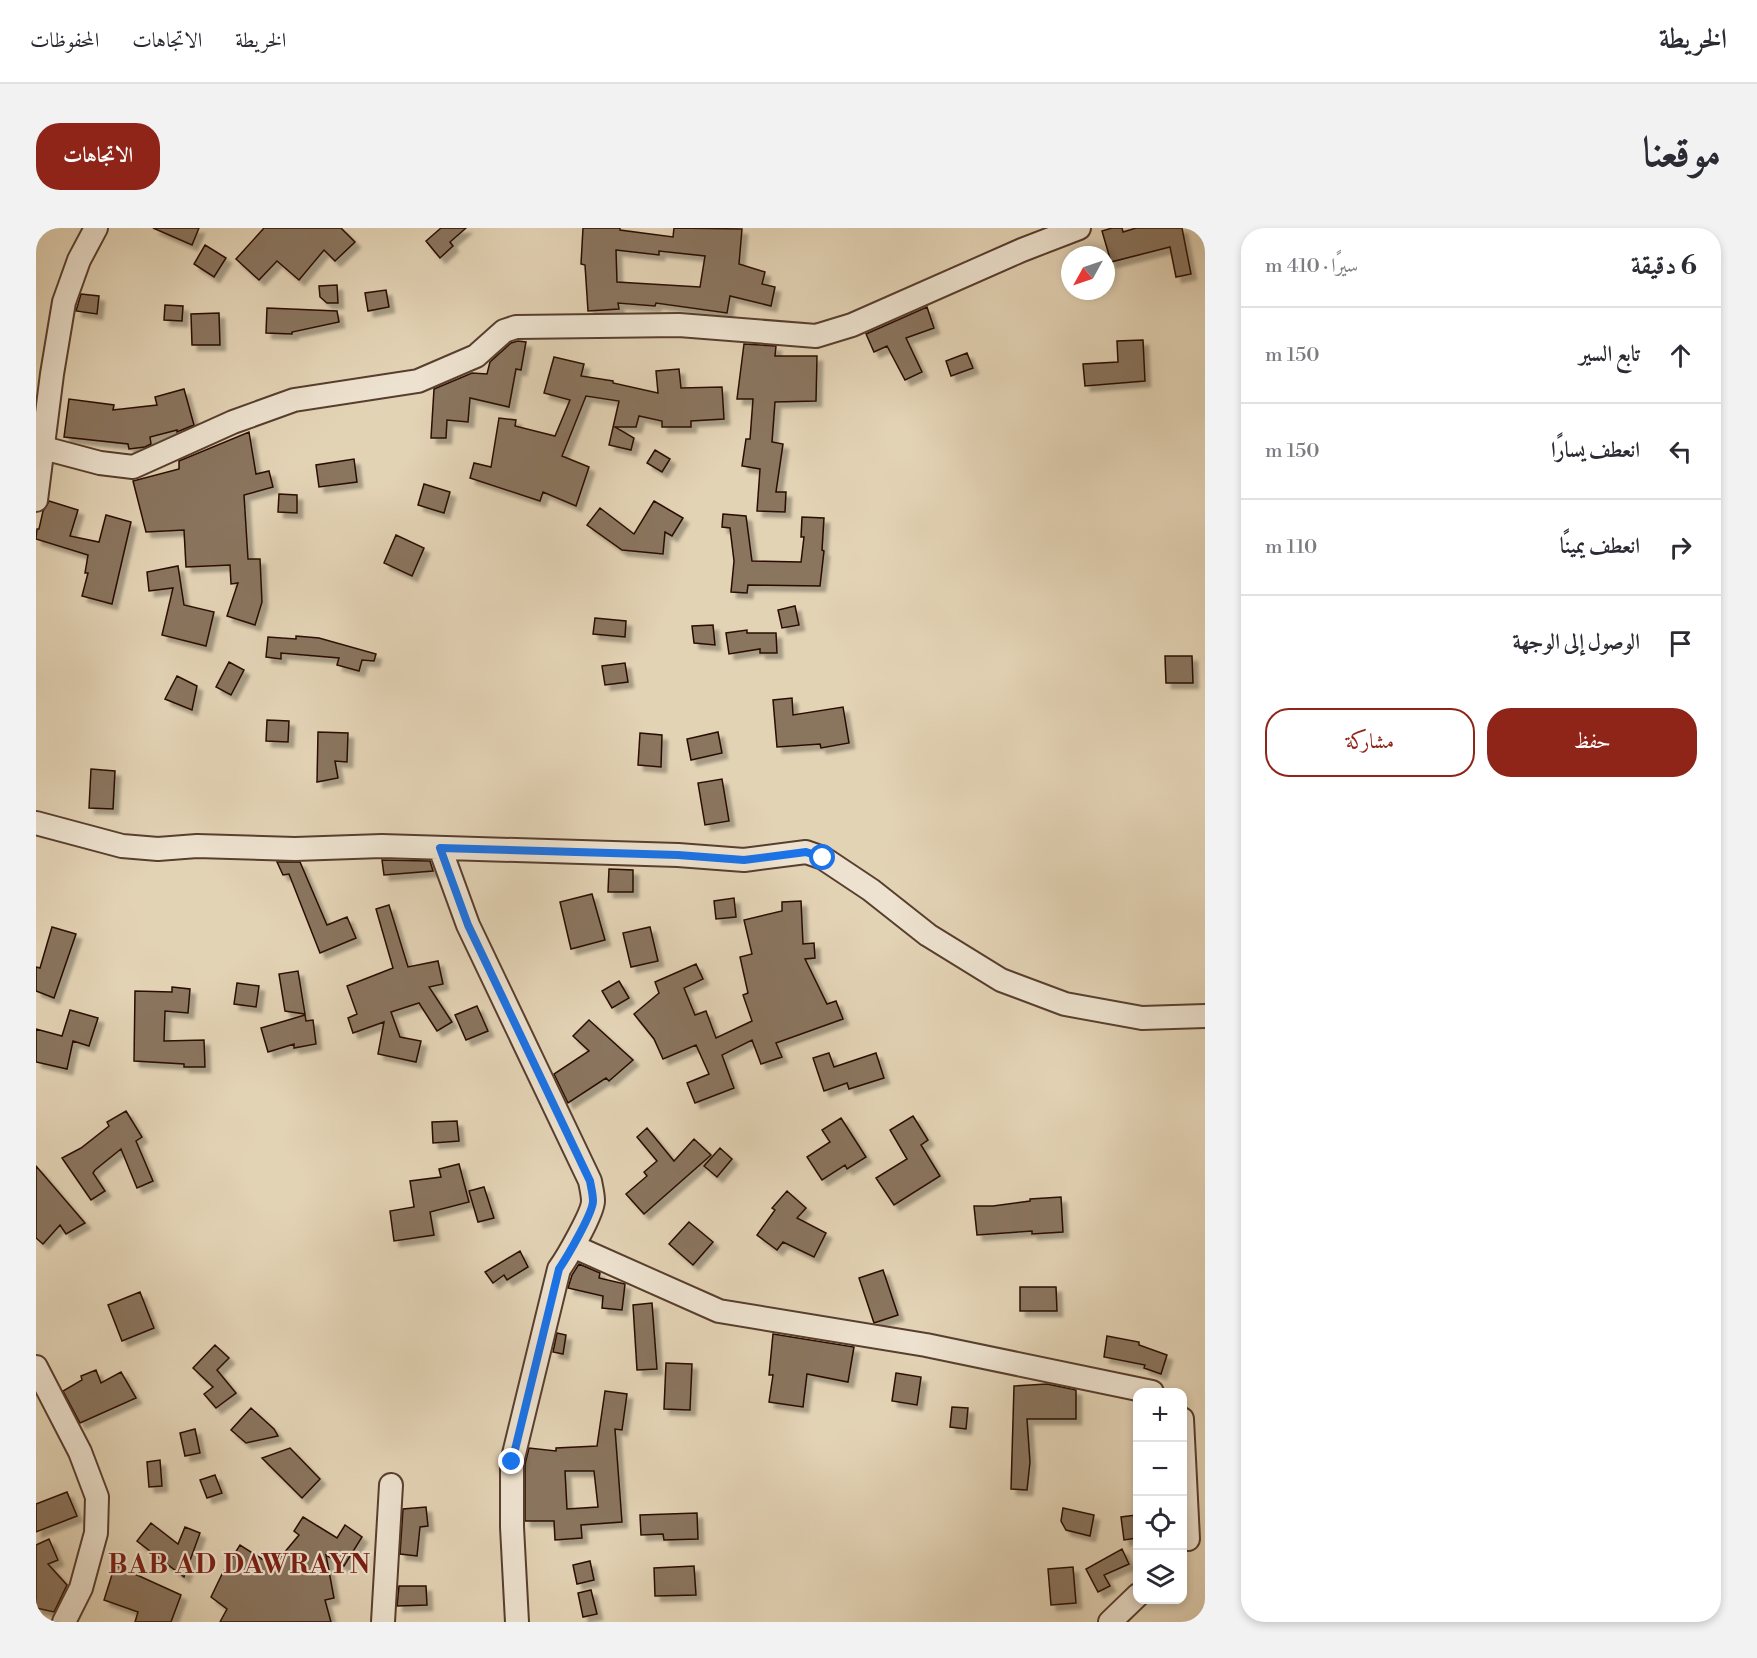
<!DOCTYPE html>
<html lang="ar">
<meta charset="utf-8">
<style>
body{margin:0;font-family:"Libre Bodoni",Amiri,serif;background:#f2f2f3;color:#2b2b33;direction:rtl}
.controls{position:absolute;right:18px;bottom:18px;display:grid;overflow:hidden;border-radius:12px;box-shadow:0 3px 9px #0003}
.controls button{width:54px;height:54px;display:grid;place-items:center;padding:0;border:0;border-bottom:2px solid #e1e1e2;background:#fff;color:#2b2b33;font:30px sans-serif}
.compass{position:absolute;left:1025px;top:18px;width:54px;height:54px;border-radius:50%;background:#fff;box-shadow:0 3px 9px #0003;rotate:230deg}
.stop{position:absolute;width:18px;height:18px;margin:-14px;border:4px solid #1a73e8;border-radius:50%;background:#fff}
.stop.end{background:#1a73e8;border-color:#fff;box-shadow:0 2px 6px #0008}
.list{margin:0;padding:0;list-style:none}
h2{display:flex;justify-content:space-between;align-items:center;height:78px;margin:0;padding:0 24px;font-size:26px}
h2 small{font-size:20px;font-weight:400;color:#7c7c81}
.list li{display:grid;grid-template-columns:39px 1fr auto;gap:18px;align-items:center;box-sizing:border-box;height:96px;padding:0 24px;border-top:2px solid #e1e1e2}
.list b{display:block;font-size:22px;white-space:nowrap}
.list em{font-size:20px;font-style:normal;color:#7c7c81}
.actions{display:flex;gap:12px;padding:18px 24px}
.actions a{flex:1;padding:14px 0;border:2px solid #8f2418;border-radius:24px;text-align:center;font-size:21px;color:#8f2418}
.actions .main{background:#8f2418;color:#fff}
.icon{flex:none;width:33px;height:33px;fill:none;stroke:currentColor;stroke-width:2;stroke-linecap:round;stroke-linejoin:round}
.map{position:relative;flex:none;width:1169px;height:1394px;overflow:hidden;direction:ltr;border-radius:24px}
header{display:flex;align-items:center;gap:36px;box-sizing:border-box;height:84px;padding:0 30px;background:#fff;border-bottom:2px solid #e1e1e2}
header strong{font-size:28px}
nav{display:flex;gap:33px;margin-inline-start:auto;font-size:21px}
.intro{display:flex;align-items:center;justify-content:space-between;box-sizing:border-box;height:144px;padding:0 36px}
h1{margin:0;font-size:42px}
.button{padding:15px 27px;border-radius:24px;background:#8f2418;color:#fff;font-size:21px;font-weight:700}
main{display:flex;gap:36px;padding:0 36px}
aside{flex:1;background:#fff;border-radius:24px;box-shadow:0 3px 9px #0003}
.map>svg:first-child{display:block}
.building{fill:#8a745f;stroke:#290d01;stroke-width:1.5;fill-rule:evenodd;filter:url(#shadow)}
.lines{fill:none;stroke-linecap:round;stroke-linejoin:round}
.minor-casing{stroke:#583e2e;stroke-width:26}
.minor{stroke:#ede2cf;stroke-width:22}
.route{stroke:#1a73e8;stroke-width:8}
.labels{text-anchor:middle;dominant-baseline:central;stroke-width:4.5;stroke-linejoin:round;paint-order:stroke}
.district-label{font-size:26px;font-weight:bold;letter-spacing:1.5px;fill:#7a1f14;stroke:#ede2cf}
</style>
<header>
<strong>الخريطة</strong>
<nav><a>الخريطة</a><a>الاتجاهات</a><a>المحفوظات</a></nav>
</header>
<div class="intro"><h1>موقعنا</h1><a class="button">الاتجاهات</a></div>
<main>
<aside>
<h2>6 دقيقة<small>سيرًا · 410 m</small></h2>
<ul class="list">
<li><svg class="icon" aria-label="ahead" viewBox="0 0 24 24"><path d="M12 20V5M6 11l6-6 6 6"/></svg><div><b>تابع السير</b></div><em>150 m</em></li>
<li><svg class="icon" aria-label="left" viewBox="0 0 24 24"><path d="M17 20v-9H6M10 6l-5 5 5 5"/></svg><div><b>انعطف يسارًا</b></div><em>150 m</em></li>
<li><svg class="icon" aria-label="right" viewBox="0 0 24 24"><path d="M7 20v-9h11M14 6l5 5-5 5"/></svg><div><b>انعطف يمينًا</b></div><em>110 m</em></li>
<li><svg class="icon" aria-label="arrive" viewBox="0 0 24 24"><path d="M6 21V4h12l-3 4 3 4H6"/></svg><div><b>الوصول إلى الوجهة</b></div></li>
</ul>
<div class="actions"><a class="main">حفظ</a><a>مشاركة</a></div>
</aside>
<div class="map">
<svg width="1169" height="1394" viewBox="0 0 1169 1394">
<defs>
<filter id="shadow"><feDropShadow dx="5.5" dy="5.5" stdDeviation="1.5" flood-color="#0004"/></filter>
</defs>
<rect width="100%" height="100%" fill="#e3d3b5"/>
<filter id="stains"><feTurbulence type="fractalNoise" baseFrequency=".00333" numOctaves="4"/><feColorMatrix values="0 0 0 0 .2 0 0 0 0 .09 0 0 0 0 .02 0 0 0 .5 -.17"/></filter>
<radialGradient id="worn" r=".72"><stop offset=".6" stop-color="#630" stop-opacity="0"/><stop offset="1" stop-color="#630" stop-opacity=".3"/></radialGradient>
<path class="building" d="M 117,0 L 163,0 L 156,17 Z
M 228,0 L 305,0 L 319,14 L 299,33 L 288,22 L 263,52 L 241,33 L 223,52 L 200,31 Z
M 405,0 L 430,0 L 414,14 L 417,18 L 404,30 L 390,13 Z
M 547,0 L 584,0 L 584,2 L 637,9 L 638,0 L 706,1 L 703,36 L 729,44 L 726,56 L 739,59 L 735,78 L 694,68 L 691,85 L 620,75 L 619,78 L 582,75 L 583,81 L 552,83 L 549,37 L 545,36 ZM 580,22 L 623,27 L 623,23 L 669,28 L 664,59 L 581,54 Z
M 1076,0 L 1086,0 L 1087,4 L 1100,0 L 1146,0 L 1155,46 L 1140,49 L 1134,19 L 1075,34 L 1066,3 Z
M 169,17 L 190,30 L 178,49 L 158,36 Z
M 301,57 L 302,75 L 291,75 L 284,69 L 283,58 Z
M 350,62 L 353,79 L 332,83 L 329,65 Z
M 45,66 L 63,68 L 61,86 L 40,83 Z
M 129,77 L 147,78 L 146,93 L 128,92 Z
M 891,79 L 898,100 L 870,110 L 886,144 L 869,152 L 851,118 L 838,124 L 830,106 Z
M 231,80 L 301,83 L 303,94 L 256,104 L 256,106 L 230,105 Z
M 183,85 L 184,117 L 156,117 L 155,86 Z
M 1107,112 L 1109,153 L 1049,158 L 1047,136 L 1082,134 L 1081,113 Z
M 482,113 L 490,114 L 485,142 L 480,141 L 473,179 L 434,170 L 432,194 L 411,192 L 410,210 L 395,210 L 398,161 L 436,145 L 451,146 L 454,134 L 475,115 Z
M 708,116 L 740,118 L 739,128 L 781,128 L 780,173 L 739,174 L 736,214 L 747,216 L 740,264 L 750,264 L 749,284 L 721,283 L 724,241 L 706,238 L 710,211 L 714,211 L 717,171 L 701,171 Z
M 931,125 L 937,140 L 915,148 L 910,133 Z
M 518,129 L 548,136 L 545,148 L 577,153 L 577,155 L 622,165 L 620,143 L 643,141 L 645,160 L 686,159 L 688,191 L 655,193 L 655,199 L 626,199 L 626,193 L 603,188 L 600,199 L 579,199 L 598,210 L 595,222 L 573,217 L 583,173 L 550,168 L 526,228 L 553,239 L 540,278 L 507,264 L 504,273 L 434,250 L 438,235 L 455,239 L 463,190 L 480,192 L 479,198 L 519,208 L 534,172 L 508,165 Z
M 148,161 L 158,197 L 141,204 L 141,202 L 114,209 L 115,216 L 109,219 L 93,221 L 92,216 L 28,209 L 33,171 L 78,177 L 77,182 L 121,177 L 119,169 Z
M 213,204 L 220,246 L 233,243 L 237,259 L 208,267 L 212,331 L 224,331 L 226,374 L 219,397 L 191,388 L 202,355 L 195,356 L 194,337 L 150,339 L 148,302 L 110,304 L 97,253 L 143,241 L 143,233 Z
M 619,222 L 634,231 L 626,244 L 611,235 Z
M 318,231 L 321,254 L 283,259 L 280,237 Z
M 388,256 L 414,264 L 408,285 L 382,277 Z
M 243,266 L 261,267 L 261,285 L 242,284 Z
M 13,273 L 42,282 L 34,308 L 63,314 L 70,287 L 95,294 L 76,376 L 46,368 L 52,345 L 49,345 L 52,327 L 0,311 L 1,301 L 3,301 L 7,283 Z
M 618,273 L 647,290 L 636,308 L 629,304 L 627,326 L 586,322 L 551,297 L 564,280 L 598,306 Z
M 687,286 L 710,288 L 716,333 L 765,334 L 768,309 L 765,309 L 766,289 L 788,290 L 786,322 L 788,323 L 784,358 L 712,357 L 711,365 L 695,364 L 698,333 L 694,300 L 686,299 Z
M 360,307 L 388,320 L 376,348 L 348,335 Z
M 142,338 L 148,377 L 178,384 L 170,418 L 126,407 L 137,360 L 113,363 L 111,344 Z
M 759,378 L 763,397 L 746,400 L 742,382 Z
M 559,390 L 590,393 L 589,409 L 557,406 Z
M 677,397 L 679,417 L 658,415 L 656,398 Z
M 711,402 L 711,405 L 740,405 L 741,425 L 724,425 L 724,421 L 693,426 L 690,405 Z
M 260,408 L 283,410 L 340,426 L 338,433 L 326,432 L 323,443 L 301,437 L 303,430 L 245,425 L 245,431 L 230,429 L 232,409 L 260,411 Z
M 1129,428 L 1156,428 L 1157,455 L 1130,455 Z
M 193,434 L 208,442 L 195,467 L 180,459 Z
M 589,435 L 592,454 L 569,457 L 566,438 Z
M 141,448 L 161,458 L 156,482 L 129,471 Z
M 756,470 L 757,487 L 807,479 L 813,515 L 785,520 L 784,516 L 741,519 L 737,472 Z
M 231,492 L 253,493 L 252,514 L 230,513 Z
M 282,504 L 312,505 L 311,534 L 299,533 L 302,550 L 281,554 Z
M 682,504 L 686,525 L 655,532 L 651,511 Z
M 604,505 L 626,507 L 625,539 L 602,537 Z
M 55,541 L 79,543 L 77,581 L 53,580 Z
M 686,551 L 693,593 L 669,597 L 662,555 Z
M 346,632 L 394,633 L 397,643 L 348,647 Z
M 241,634 L 264,634 L 291,697 L 311,689 L 320,710 L 284,725 L 253,646 L 247,647 Z
M 573,641 L 597,642 L 597,664 L 572,664 Z
M 556,666 L 569,712 L 535,721 L 524,674 Z
M 698,670 L 700,689 L 680,691 L 678,673 Z
M 765,673 L 767,716 L 778,715 L 779,730 L 769,731 L 791,776 L 800,773 L 807,791 L 740,815 L 746,829 L 725,836 L 716,812 L 686,827 L 698,860 L 659,875 L 651,855 L 673,846 L 660,817 L 627,831 L 618,811 L 598,786 L 623,765 L 619,754 L 660,736 L 667,751 L 648,760 L 659,787 L 670,783 L 680,810 L 716,793 L 707,767 L 712,765 L 704,729 L 716,726 L 708,692 L 746,683 L 746,674 Z
M 353,677 L 372,739 L 402,733 L 407,756 L 393,759 L 416,794 L 401,803 L 383,775 L 355,784 L 364,809 L 385,813 L 380,834 L 342,826 L 348,794 L 317,805 L 312,790 L 321,786 L 311,758 L 357,740 L 340,681 Z
M 16,699 L 40,706 L 18,770 L 0,763 L 0,739 L 4,740 Z
M 614,699 L 622,733 L 595,739 L 587,705 Z
M 262,743 L 269,786 L 249,783 L 243,746 Z
M 583,753 L 593,770 L 576,780 L 566,763 Z
M 201,755 L 223,758 L 220,779 L 198,776 Z
M 136,759 L 154,761 L 152,785 L 129,783 L 128,813 L 168,812 L 169,839 L 148,839 L 148,836 L 98,833 L 99,763 L 136,764 Z
M 441,778 L 452,803 L 430,812 L 419,787 Z
M 34,782 L 62,790 L 53,818 L 37,813 L 31,841 L 0,834 L 0,801 L 26,808 Z
M 269,787 L 270,793 L 277,792 L 280,816 L 258,820 L 258,816 L 232,824 L 225,800 Z
M 553,792 L 597,832 L 573,853 L 570,850 L 532,875 L 518,846 L 553,823 L 537,808 Z
M 793,825 L 798,839 L 840,825 L 848,850 L 813,861 L 811,855 L 788,863 L 777,830 Z
M 90,883 L 106,909 L 100,913 L 117,953 L 101,960 L 85,921 L 59,942 L 57,945 L 69,963 L 55,972 L 26,930 L 45,920 L 73,898 L 71,894 Z
M 877,888 L 892,912 L 885,917 L 904,948 L 858,977 L 840,950 L 871,931 L 854,902 Z
M 805,890 L 830,929 L 811,941 L 809,937 L 786,952 L 771,929 L 794,914 L 786,902 Z
M 421,893 L 423,913 L 397,915 L 396,894 Z
M 611,900 L 638,933 L 658,911 L 675,927 L 608,986 L 590,966 L 611,948 L 608,944 L 621,933 L 601,909 Z
M 684,920 L 696,931 L 681,949 L 668,938 Z
M 423,936 L 433,974 L 394,984 L 398,1007 L 358,1013 L 354,983 L 378,979 L 374,953 L 405,949 L 403,941 Z
M 0,938 L 49,995 L 30,1006 L 24,997 L 7,1016 L 0,1010 Z
M 448,959 L 458,990 L 442,994 L 433,963 Z
M 751,963 L 770,980 L 761,990 L 790,1005 L 778,1029 L 747,1014 L 741,1022 L 721,1007 L 739,982 L 736,980 Z
M 1025,969 L 1027,1004 L 996,1006 L 996,1003 L 941,1007 L 938,978 L 957,978 L 994,973 L 994,971 Z
M 653,994 L 677,1014 L 657,1037 L 633,1016 Z
M 484,1023 L 492,1039 L 471,1052 L 468,1047 L 457,1055 L 449,1044 Z
M 543,1036 L 564,1045 L 563,1050 L 589,1056 L 586,1082 L 566,1080 L 567,1068 L 532,1060 L 536,1047 Z
M 847,1042 L 862,1087 L 838,1095 L 823,1050 Z
M 984,1059 L 1020,1059 L 1021,1083 L 984,1083 Z
M 104,1064 L 118,1100 L 86,1113 L 72,1077 Z
M 616,1075 L 621,1141 L 601,1142 L 597,1077 Z
M 521,1105 L 530,1107 L 527,1126 L 517,1124 Z
M 737,1106 L 818,1119 L 812,1154 L 771,1146 L 767,1179 L 733,1174 L 737,1147 L 733,1147 Z
M 1071,1108 L 1103,1114 L 1103,1117 L 1131,1127 L 1125,1146 L 1108,1140 L 1109,1137 L 1068,1129 Z
M 179,1117 L 193,1130 L 181,1142 L 200,1165 L 180,1180 L 168,1166 L 177,1159 L 157,1140 Z
M 630,1135 L 656,1136 L 654,1182 L 628,1181 Z
M 60,1142 L 65,1155 L 85,1144 L 100,1170 L 44,1195 L 27,1163 L 46,1152 L 45,1148 Z
M 860,1145 L 885,1149 L 881,1177 L 856,1173 Z
M 1011,1156 L 1040,1162 L 1040,1191 L 991,1191 L 994,1234 L 991,1262 L 975,1261 L 978,1158 Z
M 569,1163 L 591,1166 L 586,1202 L 579,1201 L 586,1294 L 545,1297 L 546,1310 L 519,1312 L 518,1293 L 489,1293 L 489,1236 L 493,1220 L 520,1223 L 520,1220 L 561,1218 ZM 529,1243 L 558,1243 L 562,1279 L 531,1281 Z
M 916,1179 L 932,1180 L 930,1201 L 914,1199 Z
M 215,1180 L 238,1201 L 242,1208 L 210,1215 L 195,1202 Z
M 159,1201 L 164,1225 L 149,1228 L 144,1205 Z
M 254,1220 L 284,1251 L 266,1270 L 226,1230 Z
M 124,1232 L 126,1258 L 113,1259 L 111,1234 Z
M 179,1247 L 186,1265 L 171,1270 L 164,1252 Z
M 31,1264 L 41,1288 L 0,1304 L 0,1276 Z
M 390,1279 L 392,1298 L 384,1299 L 381,1328 L 364,1326 L 367,1281 Z
M 1027,1280 L 1058,1287 L 1054,1308 L 1030,1302 L 1025,1293 Z
M 661,1285 L 662,1311 L 628,1312 L 627,1306 L 605,1307 L 604,1287 Z
M 1100,1287 L 1101,1310 L 1088,1312 L 1085,1289 Z
M 267,1289 L 301,1310 L 309,1297 L 326,1309 L 308,1338 L 290,1327 L 298,1370 L 289,1372 L 295,1394 L 184,1394 L 191,1381 L 175,1369 L 187,1344 L 204,1317 L 237,1338 L 263,1307 L 258,1303 Z
M 115,1295 L 142,1316 L 149,1299 L 164,1305 L 148,1349 L 101,1313 Z
M 13,1311 L 22,1332 L 12,1336 L 31,1357 L 18,1384 L 0,1380 L 0,1317 Z
M 1086,1321 L 1093,1336 L 1068,1347 L 1074,1358 L 1062,1364 L 1050,1341 Z
M 554,1333 L 558,1352 L 541,1356 L 537,1337 Z
M 79,1337 L 145,1367 L 135,1394 L 99,1394 L 102,1384 L 68,1372 Z
M 658,1338 L 660,1367 L 619,1368 L 618,1340 Z
M 1037,1339 L 1040,1375 L 1015,1377 L 1012,1341 Z
M 363,1358 L 390,1358 L 391,1377 L 361,1378 Z
M 555,1362 L 561,1386 L 547,1389 L 542,1365 Z"/>
<g class="lines">
<g class="minor-casing">
<path id="minor" d="M 0,218 L 64,235 L 97,239 L 197,194 L 258,172 L 382,153 L 440,128 L 468,103 L 480,99 L 643,97 L 780,108 L 816,97 L 986,22 L 1043,0
M 0,272 L 16,146 L 28,74 L 43,32 L 60,0
M 0,595 L 86,618 L 122,621 L 161,618 L 259,621 L 346,618 L 642,627 L 708,632 L 770,624 L 787,630 L 835,662 L 892,707 L 965,752 L 1029,776 L 1106,790 L 1169,788
M 404,620 L 432,697 L 554,953 C 555,959 557,966 557,973 C 557,985 531,1030 523,1041 L 476,1234 L 476,1299 L 481,1394
M 539,1019 L 683,1083 L 890,1117 L 1116,1164
M 0,1139 L 44,1224 L 61,1269 L 60,1305 L 45,1360 L 28,1394
M 1146,1191 L 1152,1311
M 347,1394 L 355,1257
M 1074,1394 L 1102,1367"/>
</g>
<use href="#minor" class="minor"/>
</g>
<g class="lines">
<path class="route" d="M 476,1234 L 523,1041 C 531,1029 557,985 557,973 C 557,966 555,959 554,953 L 432,697 L 404,620 L 642,627 L 708,632 L 770,624 L 787,630"/>
</g>
<g class="labels">
<g class="district-label">
<text x="204" y="1337">BAB AD DAWRAYN</text>
</g>
</g>
<rect width="100%" height="100%" filter="url(#stains)"/>
<rect width="100%" height="100%" fill="url(#worn)"/>
</svg>
<div class="controls">
<button>+</button>
<button>−</button>
<button><svg class="icon" aria-label="locate" viewBox="0 0 24 24"><circle cx="12" cy="12" r="6"/><path d="M12 2v4M12 18v4M2 12h4M18 12h4"/></svg></button>
<button><svg class="icon" aria-label="layers" viewBox="0 0 24 24"><path d="M12 4l9 5-9 5-9-5zM3 14l9 5 9-5"/></svg></button>
</div>
<svg class="compass" viewBox="-18 -18 36 36"><path d="M0-13l5 13h-10z" fill="#e53935"/><path d="M0 13l5-13h-10z" fill="#7c7c81"/></svg>
<div class="stop" style="left:787px;top:630px"></div>
<div class="stop end" style="left:476px;top:1234px"></div>
</div>
</main>
